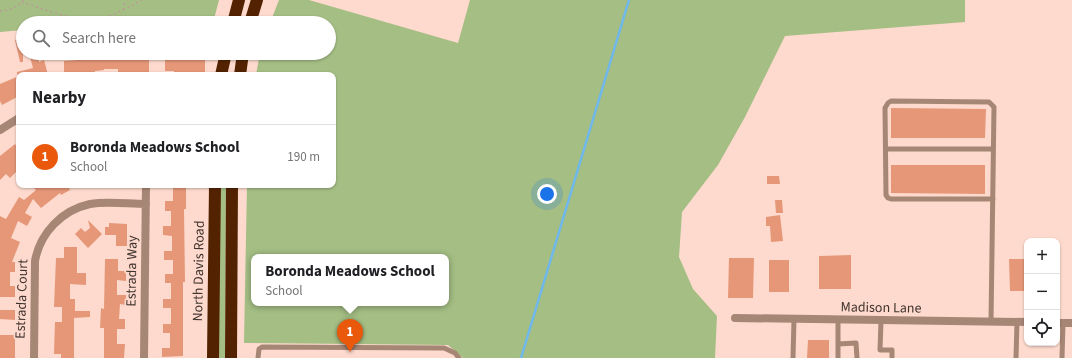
<!DOCTYPE html>
<meta charset="utf-8">
<style>
body{margin:0;font-family:"Source Sans 3",sans-serif;background:#f2f2f2;color:#202124}
.controls{position:absolute;right:12px;bottom:12px;display:grid;overflow:hidden;border-radius:8px;box-shadow:0 1px 3px #0004}
.controls button{width:36px;height:36px;display:grid;place-items:center;padding:0;border:0;border-bottom:1px solid #e0e0e0;background:#fff;color:#202124;font:20px sans-serif}
.you{position:absolute;left:547px;top:194px;width:14px;height:14px;margin:-10px;border:3px solid #fff;border-radius:50%;background:#1a73e8;box-shadow:0 0 0 6px #1a73e833}
.badge{display:grid;place-items:center;width:26px;height:26px;border-radius:50%;background:#ea580c;color:#fff;font-size:13px;font-weight:700}
.pin{position:absolute;translate:-50% -33px;filter:drop-shadow(0 1px 2px #0008)}
.pin::after{content:'';position:absolute;top:21px;width:14px;height:12px;background:inherit;clip-path:polygon(0 0,100% 0,50% 100%)}
.popup{position:absolute;left:251px;top:254px;width:198px;height:52px;box-sizing:border-box;display:grid;place-content:center;border-radius:8px;background:#fff;filter:drop-shadow(0 1px 3px #0005);font-size:13px;white-space:nowrap;color:#757577}
.popup b{font-size:15px;color:#202124}
.popup::after{content:'';position:absolute;left:50%;top:100%;margin-left:-8px;border:8px solid transparent;border-top-color:#fff}
.list{margin:0;padding:0;list-style:none}
h2{display:flex;justify-content:space-between;align-items:center;height:52px;margin:0;padding:0 16px;font-size:17px}
h2 small{font-size:13px;font-weight:400;color:#757577}
.list li{display:grid;grid-template-columns:26px 1fr auto;gap:12px;align-items:center;box-sizing:border-box;height:64px;padding:0 16px;border-top:1px solid #e0e0e0}
.list b{display:block;font-size:15px;white-space:nowrap}
.list p{margin:0;font-size:13px;white-space:nowrap;color:#757577}
.list em{font-size:13px;font-style:normal;color:#757577}
.icon{flex:none;width:22px;height:22px;fill:none;stroke:currentColor;stroke-width:2;stroke-linecap:round;stroke-linejoin:round}
.map{position:relative;flex:none;width:1072px;height:358px;overflow:hidden}
.search{position:absolute;background:#fff;box-shadow:0 1px 3px #0004;left:16px;top:16px;width:320px;height:44px;display:flex;align-items:center;gap:10px;box-sizing:border-box;padding:0 14px;border-radius:22px;color:#757577;font-size:15px}
.panel{position:absolute;background:#fff;box-shadow:0 1px 3px #0004;left:16px;top:72px;width:320px;height:116px;border-radius:8px}
.map>svg:first-child{display:block}
.green{fill:#a4be84;fill-rule:evenodd}
.lines{fill:none;stroke-linecap:round;stroke-linejoin:round}
.stream{stroke:#6eb8eb;stroke-width:2.5}
.building{fill:#e69778}
.path{stroke:#b89d93;stroke-width:1.5;stroke-dasharray:2 3;stroke-linecap:butt}
.lane{stroke:#a68675;stroke-width:5}
.street{stroke:#a68675;stroke-width:8}
.highway{stroke:#532301;stroke-width:12}
.labels{text-anchor:middle;dominant-baseline:central;stroke-width:3.5;stroke-linejoin:round;paint-order:stroke}
.street-label{font-size:14px;fill:#40332e;stroke:#fddacd}
</style>
<div class="map">
<svg width="1072" height="358" viewBox="0 0 1072 358">
<rect width="100%" height="100%" fill="#fddacd"/>
<path class="green" d="M 0,0 L 219,0 L 213,23 L 209,23 L 204,19 L 141,23 L 23,23 L 23,30 L 0,32 Z
M 279,0 L 309,0 L 458,43 L 470,0 L 965,0 L 965,22 L 785,36 L 745,117 L 718,165 L 682,212 L 679,257 L 693,289 L 717,316 L 715,358 L 463,358 L 448,345 L 244,343 L 247,185 L 333,185 L 333,75 L 256,75 L 260,53 L 329,53 L 329,23 L 270,23 ZM 254,257 L 446,257 L 446,303 L 254,303 Z
M 219,185 L 226,185 L 225,358 L 218,358 Z"/>
<g class="lines">
<path class="stream" d="M 521,358 L 629,0"/>
</g>
<path class="building" d="M 23,38 L 23,62 L 20,62 L 15,40 Z
M 29,53 L 38,53 L 39,62 L 44,60 L 48,75 L 17,75 L 17,72 L 33,68 Z
M 91,53 L 121,53 L 121,55 L 140,55 L 140,60 L 149,60 L 149,73 L 140,73 L 140,75 L 118,75 L 118,69 L 104,69 L 104,70 L 95,71 L 95,75 L 64,74 L 64,61 L 91,59 Z
M 187,53 L 199,53 L 199,60 L 205,60 L 205,75 L 174,75 L 174,71 L 165,71 L 165,60 L 187,59 Z
M 19,76 L 19,96 L 2,105 L 0,101 L 0,84 Z
M 891,108 L 986,109 L 985,138 L 891,138 Z
M 15,144 L 19,151 L 19,169 L 10,178 L 6,174 L 0,180 L 0,156 Z
M 891,165 L 985,165 L 985,194 L 891,193 Z
M 767,176 L 779,176 L 780,184 L 767,184 Z
M 31,185 L 69,185 L 68,186 L 70,190 L 61,195 L 60,193 L 41,208 L 33,199 L 25,213 L 32,217 L 27,226 L 18,221 L 11,238 L 20,242 L 12,262 L 15,262 L 15,272 L 10,272 L 10,286 L 15,286 L 15,297 L 0,297 L 0,216 L 6,219 L 19,197 L 24,200 L 36,190 Z
M 173,185 L 186,185 L 186,209 L 184,209 L 185,282 L 183,282 L 183,356 L 162,357 L 162,348 L 170,348 L 170,333 L 163,333 L 163,324 L 171,324 L 171,308 L 163,308 L 163,299 L 171,299 L 171,283 L 165,283 L 165,274 L 173,274 L 173,260 L 164,260 L 164,251 L 172,251 L 172,236 L 163,235 L 163,226 L 171,226 L 171,211 L 165,211 L 165,201 L 173,201 Z
M 775,200 L 782,200 L 783,213 L 776,213 Z
M 780,215 L 783,241 L 771,242 L 770,226 L 766,226 L 766,217 Z
M 88,220 L 102,234 L 88,248 L 75,234 L 81,228 L 85,232 L 90,228 Z
M 109,223 L 127,224 L 127,246 L 116,246 L 116,235 L 105,235 L 105,227 L 109,227 Z
M 64,247 L 77,247 L 77,273 L 86,273 L 86,285 L 70,284 L 70,299 L 75,299 L 75,311 L 90,311 L 90,317 L 74,318 L 74,358 L 61,358 L 61,354 L 54,354 L 55,322 L 62,322 L 62,307 L 54,307 L 56,258 L 64,258 Z
M 851,255 L 851,289 L 819,289 L 819,256 Z
M 729,258 L 754,258 L 753,298 L 728,298 Z
M 105,259 L 118,259 L 118,271 L 126,271 L 126,281 L 117,280 L 117,295 L 126,295 L 126,305 L 120,304 L 119,319 L 125,319 L 125,329 L 117,329 L 117,344 L 125,344 L 124,358 L 104,358 L 104,328 L 100,328 L 101,308 L 104,309 Z
M 1009,259 L 1025,259 L 1026,291 L 1010,291 Z
M 769,260 L 789,260 L 789,292 L 769,292 Z
M 0,310 L 15,310 L 15,320 L 0,319 Z
M 0,335 L 15,335 L 15,358 L 0,358 Z
M 808,340 L 829,340 L 829,358 L 807,358 Z"/>
<g class="lines">
<path class="path" d="M 22,2 C 49,11 83,26 112,15 C 122,11 132,5 142,0
M 123,10 L 125,0
M 0,11 C 10,10 17,8 23,0"/>
<path class="lane" d="M 886,149 L 993,149
M 881,321 L 880,350 L 892,350 L 892,358
M 991,322 L 994,107 L 989,102 L 891,101 L 888,103 L 885,108 L 886,195 L 888,198 L 891,199 L 993,199
M 838,344 L 856,343 L 857,358
M 258,358 L 259,349 L 262,347 L 444,348 L 455,353 L 459,358
M 793,358 L 794,319
M 838,358 L 838,320
M 1016,358 L 1017,322
M 1062,358 L 1063,323"/>
<path class="street" d="M 0,130 L 19,118
M 735,318 L 1027,322
M 1057,323 L 1072,323
M 34,358 L 35,261 C 40,233 62,210 90,204 C 108,201 128,204 146,204
M 144,358 L 146,185"/>
<path class="highway" d="M 233,23 L 239,0
M 250,23 L 257,0
M 221,75 L 226,53
M 240,75 L 243,53
M 213,358 L 215,185
M 231,358 L 232,185"/>
</g>
<g class="labels">
<g class="street-label">
<text transform="translate(132 271) rotate(-89)">Estrada Way</text>
<text transform="translate(199 271) rotate(-89)">North Davis Road</text>
<text transform="translate(22 299) rotate(-88)">Estrada Court</text>
<text transform="translate(881 308) rotate(1)">Madison Lane</text>
</g>
</g>
</svg>
<div class="controls">
<button>+</button>
<button>−</button>
<button><svg class="icon" aria-label="locate" viewBox="0 0 24 24"><circle cx="12" cy="12" r="6"/><path d="M12 2v4M12 18v4M2 12h4M18 12h4"/></svg></button>
</div>
<div class="you"></div>
<div class="pin badge" style="left:350px;top:352px">1</div>
<div class="popup"><b>Boronda Meadows School</b>School</div>
<div class="search"><svg class="icon" aria-label="search" viewBox="0 0 24 24"><circle cx="10" cy="10" r="6"/><path d="M15 15l6 6"/></svg>Search here</div>
<section class="panel">
<h2>Nearby<small></small></h2>
<ul class="list">
<li><span class="badge">1</span><div><b>Boronda Meadows School</b><p>School</p></div><em>190 m</em></li>
</ul>
</section>
</div>
